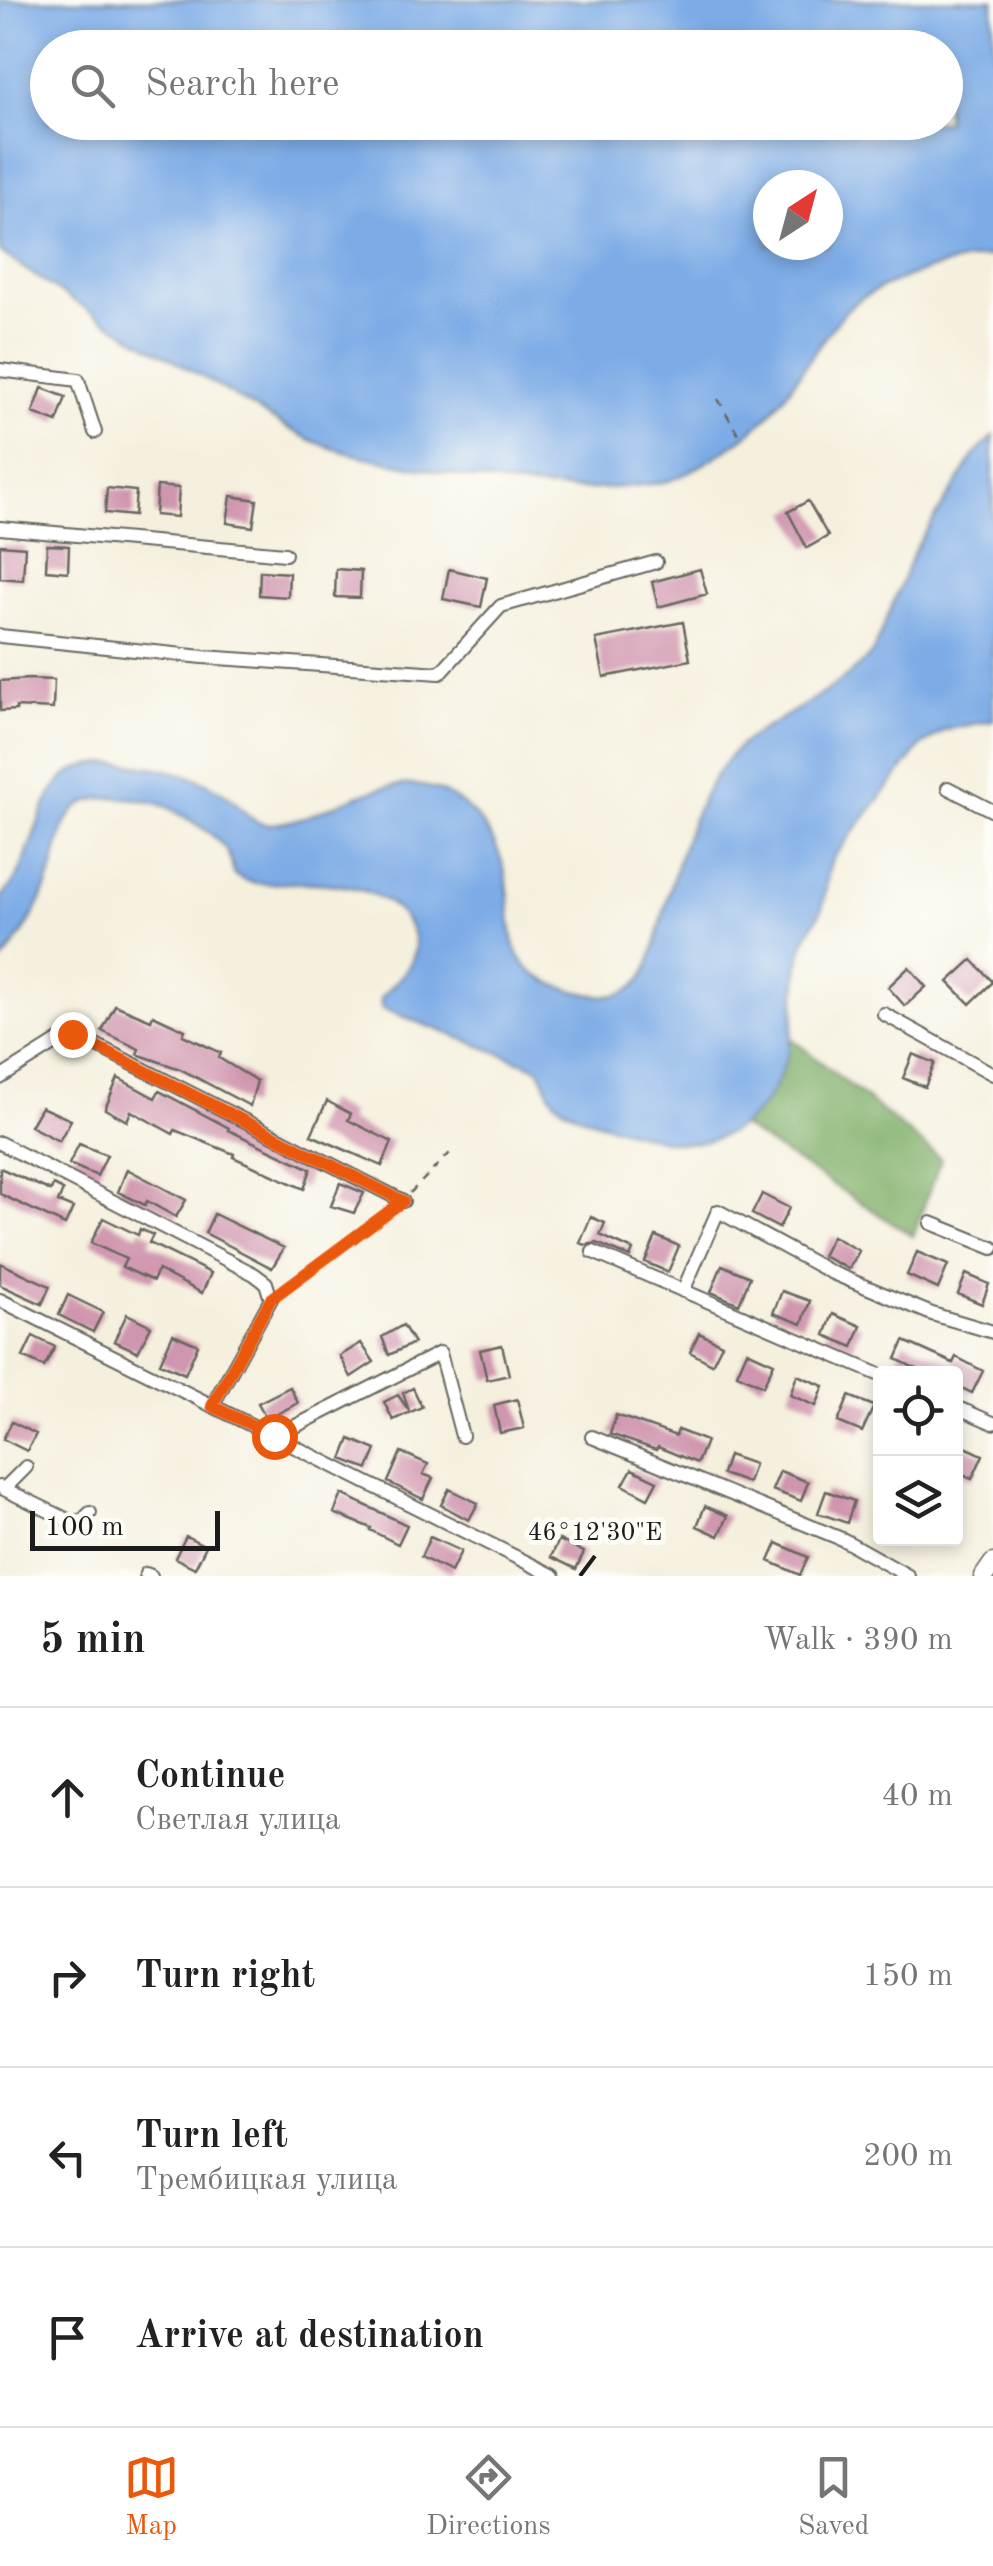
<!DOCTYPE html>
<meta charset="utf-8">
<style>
body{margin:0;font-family:"Old Standard TT",serif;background:#f2f2f2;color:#222}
.controls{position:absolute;right:30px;bottom:30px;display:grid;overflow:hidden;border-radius:10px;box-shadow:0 5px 15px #0003}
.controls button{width:90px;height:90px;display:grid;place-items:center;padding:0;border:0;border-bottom:2px solid #e0e0e0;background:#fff;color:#222;font:50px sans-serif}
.compass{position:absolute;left:753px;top:170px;width:90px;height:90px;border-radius:50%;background:#fff;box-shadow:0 5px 15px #0003;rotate:36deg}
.scale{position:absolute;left:30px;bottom:25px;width:190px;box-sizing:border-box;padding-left:10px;border:5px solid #1c1c1c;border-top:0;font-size:28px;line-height:35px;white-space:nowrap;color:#1c1c1c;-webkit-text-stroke:8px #fdfcf7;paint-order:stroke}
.stop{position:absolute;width:30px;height:30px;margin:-22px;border:8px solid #ea580c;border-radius:50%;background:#fff}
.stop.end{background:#ea580c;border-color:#fff;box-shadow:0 2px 10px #0008}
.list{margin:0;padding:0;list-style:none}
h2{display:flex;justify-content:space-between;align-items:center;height:130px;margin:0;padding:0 40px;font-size:42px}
h2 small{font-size:32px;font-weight:400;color:#767676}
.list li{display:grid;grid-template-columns:65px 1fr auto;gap:30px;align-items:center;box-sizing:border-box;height:180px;padding:0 40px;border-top:2px solid #e0e0e0}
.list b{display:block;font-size:38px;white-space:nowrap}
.list p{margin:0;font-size:32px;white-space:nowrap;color:#767676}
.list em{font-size:32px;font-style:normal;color:#767676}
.icon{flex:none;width:55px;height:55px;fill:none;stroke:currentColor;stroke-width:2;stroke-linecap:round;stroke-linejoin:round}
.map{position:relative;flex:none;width:993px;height:1576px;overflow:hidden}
.search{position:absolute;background:#fff;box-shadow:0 5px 15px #0003;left:30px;right:30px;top:30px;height:110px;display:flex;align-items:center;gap:25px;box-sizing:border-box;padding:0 35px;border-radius:55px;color:#767676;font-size:38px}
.sheet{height:850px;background:#fff}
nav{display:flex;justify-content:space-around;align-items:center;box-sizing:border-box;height:140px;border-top:2px solid #e0e0e0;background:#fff;font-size:28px;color:#767676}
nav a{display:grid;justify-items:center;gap:5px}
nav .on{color:#ea580c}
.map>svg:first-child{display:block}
.forest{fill:#7eae68;stroke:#4d6542;stroke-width:2.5}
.water{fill:#7cabe6;stroke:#4c6481;stroke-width:2.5;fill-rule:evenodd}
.building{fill:#d095af}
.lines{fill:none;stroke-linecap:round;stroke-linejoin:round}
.minor-casing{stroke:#686660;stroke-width:16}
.major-casing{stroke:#686660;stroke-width:21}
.path{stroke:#686660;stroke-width:2.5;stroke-dasharray:8 8;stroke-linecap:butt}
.minor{stroke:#fff;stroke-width:12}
.major{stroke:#fff;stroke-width:18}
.route{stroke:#ea580c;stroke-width:12}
.ticks{fill:none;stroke:#1c1c1c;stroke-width:4}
.ticks-label{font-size:25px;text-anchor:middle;fill:#1c1c1c;stroke:#fdfcf7;stroke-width:10;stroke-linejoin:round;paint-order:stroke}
</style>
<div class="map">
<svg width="993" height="1576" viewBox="0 0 993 1576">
<rect width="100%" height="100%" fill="#fdfcf7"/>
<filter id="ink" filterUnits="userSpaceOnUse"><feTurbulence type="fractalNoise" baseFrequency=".01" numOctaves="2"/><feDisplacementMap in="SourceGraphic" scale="20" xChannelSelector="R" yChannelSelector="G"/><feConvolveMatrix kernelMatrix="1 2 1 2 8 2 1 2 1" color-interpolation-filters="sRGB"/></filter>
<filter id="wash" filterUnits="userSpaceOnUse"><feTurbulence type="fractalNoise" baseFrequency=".0048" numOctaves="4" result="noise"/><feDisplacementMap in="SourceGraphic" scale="40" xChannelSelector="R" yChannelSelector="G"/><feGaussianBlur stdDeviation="2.25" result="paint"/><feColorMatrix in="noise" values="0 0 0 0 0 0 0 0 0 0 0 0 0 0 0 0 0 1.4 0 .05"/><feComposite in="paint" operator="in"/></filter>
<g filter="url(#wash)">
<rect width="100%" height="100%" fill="#f5f0de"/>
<path class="forest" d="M 791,1038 L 941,1159 L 913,1236 L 741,1126 L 774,1087 Z"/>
<path class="water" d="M 0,0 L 993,0 L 993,256 C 954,260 872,283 846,311 C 811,348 792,397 753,430 C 734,446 691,474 668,481 C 657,484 643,485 631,486 C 554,496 495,483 421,468 C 384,461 345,455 311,440 C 274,423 241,399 206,379 C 136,339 65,299 0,251 ZM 48,48 L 946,48 L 946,122 L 48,122 ZM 768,185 L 828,185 L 828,245 L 768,245 Z
M 993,436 L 993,720 L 945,730 L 921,746 L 832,859 C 826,875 827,889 823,905 C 819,920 807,931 803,946 C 794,976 797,1008 791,1038 C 779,1106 729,1159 656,1138 C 630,1131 574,1119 556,1101 C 546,1092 546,1078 538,1068 L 387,1010 L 381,1007 L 381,997 C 401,977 426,957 410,927 C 387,884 329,882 286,883 C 267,883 250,887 234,874 C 232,867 231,859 227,852 C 217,834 190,820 173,810 C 150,797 89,789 72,813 C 58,832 57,857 50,878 C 39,910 21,938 0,964 C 0,949 0,908 2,897 C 4,892 9,889 12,885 C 19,874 24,863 28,851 C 50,792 55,757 129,764 C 148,766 170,770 189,776 C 202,780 218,789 229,797 C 244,808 251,826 272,824 C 331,820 384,763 446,794 C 487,815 506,856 509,900 C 511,919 510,942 521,959 C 529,974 548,982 564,988 C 597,998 632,1005 648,967 C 656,947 659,927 665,908 C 680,850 700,778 748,739 C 758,731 770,726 781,719 C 812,700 850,679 873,652 L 915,549 L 974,456 Z"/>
<g id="blocks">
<path class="building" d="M 42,388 L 66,397 L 57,422 L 33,413 Z
M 157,486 L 179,488 L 177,517 L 155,515 Z
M 107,488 L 136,491 L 134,516 L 105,513 Z
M 231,496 L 257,500 L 253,527 L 227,523 Z
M 808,501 L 828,536 L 807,548 L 788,512 Z
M 0,545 L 25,547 L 23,580 L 0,578 Z
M 47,545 L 69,546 L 68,572 L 46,570 Z
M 336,569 L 361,571 L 360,598 L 335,597 Z
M 449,569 L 487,578 L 481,607 L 443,599 Z
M 700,569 L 707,594 L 658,607 L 652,582 Z
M 260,571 L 289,573 L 288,597 L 259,595 Z
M 683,622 L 690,660 L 604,677 L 596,639 Z
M 29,679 L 54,680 L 53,709 L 16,707 L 16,710 L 0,711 L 0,681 Z
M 972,960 L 993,982 L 970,1004 L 948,982 Z
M 909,967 L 926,987 L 905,1006 L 888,987 Z
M 115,1005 L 151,1020 L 153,1015 L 185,1030 L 183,1035 L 221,1053 L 219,1058 L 257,1081 L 250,1106 L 180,1069 L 137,1054 L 139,1049 L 102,1031 Z
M 913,1054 L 935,1063 L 925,1087 L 903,1078 Z
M 118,1078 L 155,1098 L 159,1091 L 229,1128 L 228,1130 L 311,1169 L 304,1189 L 233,1157 L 234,1154 L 175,1130 L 173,1134 L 131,1111 L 127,1121 L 105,1109 Z
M 327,1101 L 351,1114 L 348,1120 L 392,1142 L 382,1166 L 311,1135 Z
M 41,1107 L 71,1120 L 59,1141 L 30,1126 Z
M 79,1144 L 107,1155 L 97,1176 L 69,1164 Z
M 0,1168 L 51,1191 L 53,1185 L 63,1190 L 58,1202 L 73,1208 L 65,1225 L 0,1194 Z
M 127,1169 L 186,1200 L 176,1217 L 147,1201 L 145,1205 L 118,1192 Z
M 340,1183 L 364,1193 L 354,1213 L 331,1206 Z
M 762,1194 L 789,1208 L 779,1228 L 752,1214 Z
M 214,1214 L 284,1248 L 272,1268 L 205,1233 Z
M 591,1217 L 605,1223 L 600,1235 L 633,1250 L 630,1257 L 597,1243 L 586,1245 L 580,1243 Z
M 103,1218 L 138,1235 L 140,1229 L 153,1235 L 149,1243 L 211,1273 L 202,1293 L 158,1270 L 153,1281 L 122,1267 L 126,1259 L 91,1243 Z
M 656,1236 L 679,1246 L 668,1272 L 645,1262 Z
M 832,1236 L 859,1251 L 849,1269 L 822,1256 Z
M 917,1252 L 948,1265 L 938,1289 L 907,1275 Z
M 0,1263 L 50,1286 L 42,1304 L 0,1285 Z
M 722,1265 L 750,1277 L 739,1304 L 711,1292 Z
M 966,1274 L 989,1284 L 982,1304 L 958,1294 Z
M 782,1291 L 810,1301 L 802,1324 L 773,1313 Z
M 68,1295 L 103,1312 L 93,1332 L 59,1315 Z
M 127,1314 L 151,1326 L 138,1352 L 114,1341 Z
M 833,1314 L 861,1326 L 853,1347 L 825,1335 Z
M 403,1325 L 414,1343 L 389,1355 L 382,1337 Z
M 699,1333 L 722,1344 L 712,1364 L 690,1352 Z
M 173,1334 L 198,1345 L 185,1374 L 160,1363 Z
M 33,1336 L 55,1347 L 44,1367 L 23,1357 Z
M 904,1341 L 953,1363 L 956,1357 L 983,1371 L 972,1393 L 956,1385 L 956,1374 L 927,1374 L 896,1359 Z
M 361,1343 L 374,1362 L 351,1377 L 340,1356 Z
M 502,1345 L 509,1375 L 487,1380 L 480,1350 Z
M 747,1351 L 774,1363 L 763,1386 L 737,1374 Z
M 797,1375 L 824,1386 L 816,1406 L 790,1395 Z
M 290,1387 L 298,1403 L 267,1419 L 258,1403 Z
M 413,1388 L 422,1407 L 393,1420 L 384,1402 L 398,1395 L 409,1411 L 403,1393 Z
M 849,1396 L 874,1406 L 862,1432 L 838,1422 Z
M 517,1399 L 524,1428 L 500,1433 L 494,1405 Z
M 616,1415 L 676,1436 L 678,1430 L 706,1441 L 697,1463 L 658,1447 L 656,1450 L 610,1434 Z
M 12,1422 L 36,1434 L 27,1451 L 3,1439 Z
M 350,1439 L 376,1450 L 368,1469 L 342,1459 Z
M 959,1444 L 983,1455 L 972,1479 L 956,1472 L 956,1452 Z
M 401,1452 L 428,1464 L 423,1474 L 433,1478 L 423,1499 L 388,1482 Z
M 728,1455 L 754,1464 L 748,1483 L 722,1474 Z
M 632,1469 L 657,1481 L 648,1498 L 623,1485 Z
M 780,1471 L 808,1482 L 801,1501 L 772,1490 Z
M 449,1489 L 478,1503 L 469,1520 L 441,1505 Z
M 826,1491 L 854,1501 L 847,1523 L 818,1513 Z
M 342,1494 L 407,1525 L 398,1544 L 370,1530 L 371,1528 L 334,1513 Z
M 705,1506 L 728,1516 L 719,1536 L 697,1526 Z
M 186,1536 L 206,1546 L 195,1568 L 175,1558 Z
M 430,1537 L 461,1551 L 451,1572 L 421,1557 Z
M 559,1540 L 584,1552 L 576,1569 L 551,1557 Z
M 777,1543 L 808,1557 L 800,1575 L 769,1561 Z"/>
</g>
</g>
<g filter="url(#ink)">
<use href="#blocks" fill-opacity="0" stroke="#686660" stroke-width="2.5"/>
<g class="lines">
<g class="minor-casing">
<path id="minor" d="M 0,370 L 78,380 L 95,432
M 0,528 L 285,554
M 0,636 L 203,657 L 440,673 L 501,606 L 656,562
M 948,788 L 993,811
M 884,1014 L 993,1074
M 0,1078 L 72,1033 L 403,1201
M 0,1143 L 254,1274 L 266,1283 L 271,1299 L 212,1406
M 931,1223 L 993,1248
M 593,1252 L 880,1375
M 683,1291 L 718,1211 L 830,1272 L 932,1314 L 993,1332
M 0,1300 L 554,1576
M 956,1407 L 993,1423
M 274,1437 L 440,1353 L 462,1436
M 592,1437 L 844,1540 L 908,1576
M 0,1487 L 4,1489 L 26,1467
M 4,1489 L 72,1522 L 83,1520 L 90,1513
M 146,1574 L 151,1576"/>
</g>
<g class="major-casing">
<path id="major" d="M 984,1576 L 993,1563"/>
</g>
<path class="path" d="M 718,399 L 741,439
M 410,1193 L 455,1148
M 283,1290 L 393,1208"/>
<use href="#minor" class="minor"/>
<use href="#major" class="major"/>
</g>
</g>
<g class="lines" filter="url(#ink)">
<path class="route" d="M 72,1034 L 403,1201 L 271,1299 L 212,1406 L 274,1436"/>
</g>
<path class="ticks" d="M 580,1576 L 595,1556"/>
<g class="ticks-label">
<text x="595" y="1540">46°12'30"E</text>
</g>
</svg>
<div class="controls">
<button><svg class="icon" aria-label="locate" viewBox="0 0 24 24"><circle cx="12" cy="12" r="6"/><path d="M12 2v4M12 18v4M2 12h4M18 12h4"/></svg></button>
<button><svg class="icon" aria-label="layers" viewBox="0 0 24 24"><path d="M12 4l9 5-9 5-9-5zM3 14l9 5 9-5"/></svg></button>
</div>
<svg class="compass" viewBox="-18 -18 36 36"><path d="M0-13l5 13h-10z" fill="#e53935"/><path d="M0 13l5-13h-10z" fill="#767676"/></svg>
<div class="scale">100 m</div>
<div class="stop" style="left:274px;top:1436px"></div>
<div class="stop end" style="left:72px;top:1034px"></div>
<div class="search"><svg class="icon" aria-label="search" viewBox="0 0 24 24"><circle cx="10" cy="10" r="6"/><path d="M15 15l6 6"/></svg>Search here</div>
</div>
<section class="sheet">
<h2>5 min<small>Walk · 390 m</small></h2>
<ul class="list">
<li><svg class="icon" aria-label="ahead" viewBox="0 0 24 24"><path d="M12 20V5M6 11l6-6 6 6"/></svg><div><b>Continue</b><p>Светлая улица</p></div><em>40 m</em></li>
<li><svg class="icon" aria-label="right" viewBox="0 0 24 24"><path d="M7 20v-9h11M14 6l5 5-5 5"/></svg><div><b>Turn right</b></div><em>150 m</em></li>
<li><svg class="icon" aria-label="left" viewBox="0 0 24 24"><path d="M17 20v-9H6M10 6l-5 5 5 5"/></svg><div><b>Turn left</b><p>Трембицкая улица</p></div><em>200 m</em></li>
<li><svg class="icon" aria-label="arrive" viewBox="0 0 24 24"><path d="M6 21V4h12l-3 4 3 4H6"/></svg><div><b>Arrive at destination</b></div></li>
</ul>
</section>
<nav>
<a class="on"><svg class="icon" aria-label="map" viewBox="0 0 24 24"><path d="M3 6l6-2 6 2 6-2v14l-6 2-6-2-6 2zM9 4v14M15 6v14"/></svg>Map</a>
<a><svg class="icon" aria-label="directions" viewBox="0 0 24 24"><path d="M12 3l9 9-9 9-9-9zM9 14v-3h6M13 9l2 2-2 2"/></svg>Directions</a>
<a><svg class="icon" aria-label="saved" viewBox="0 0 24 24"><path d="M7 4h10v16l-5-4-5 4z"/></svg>Saved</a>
</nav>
